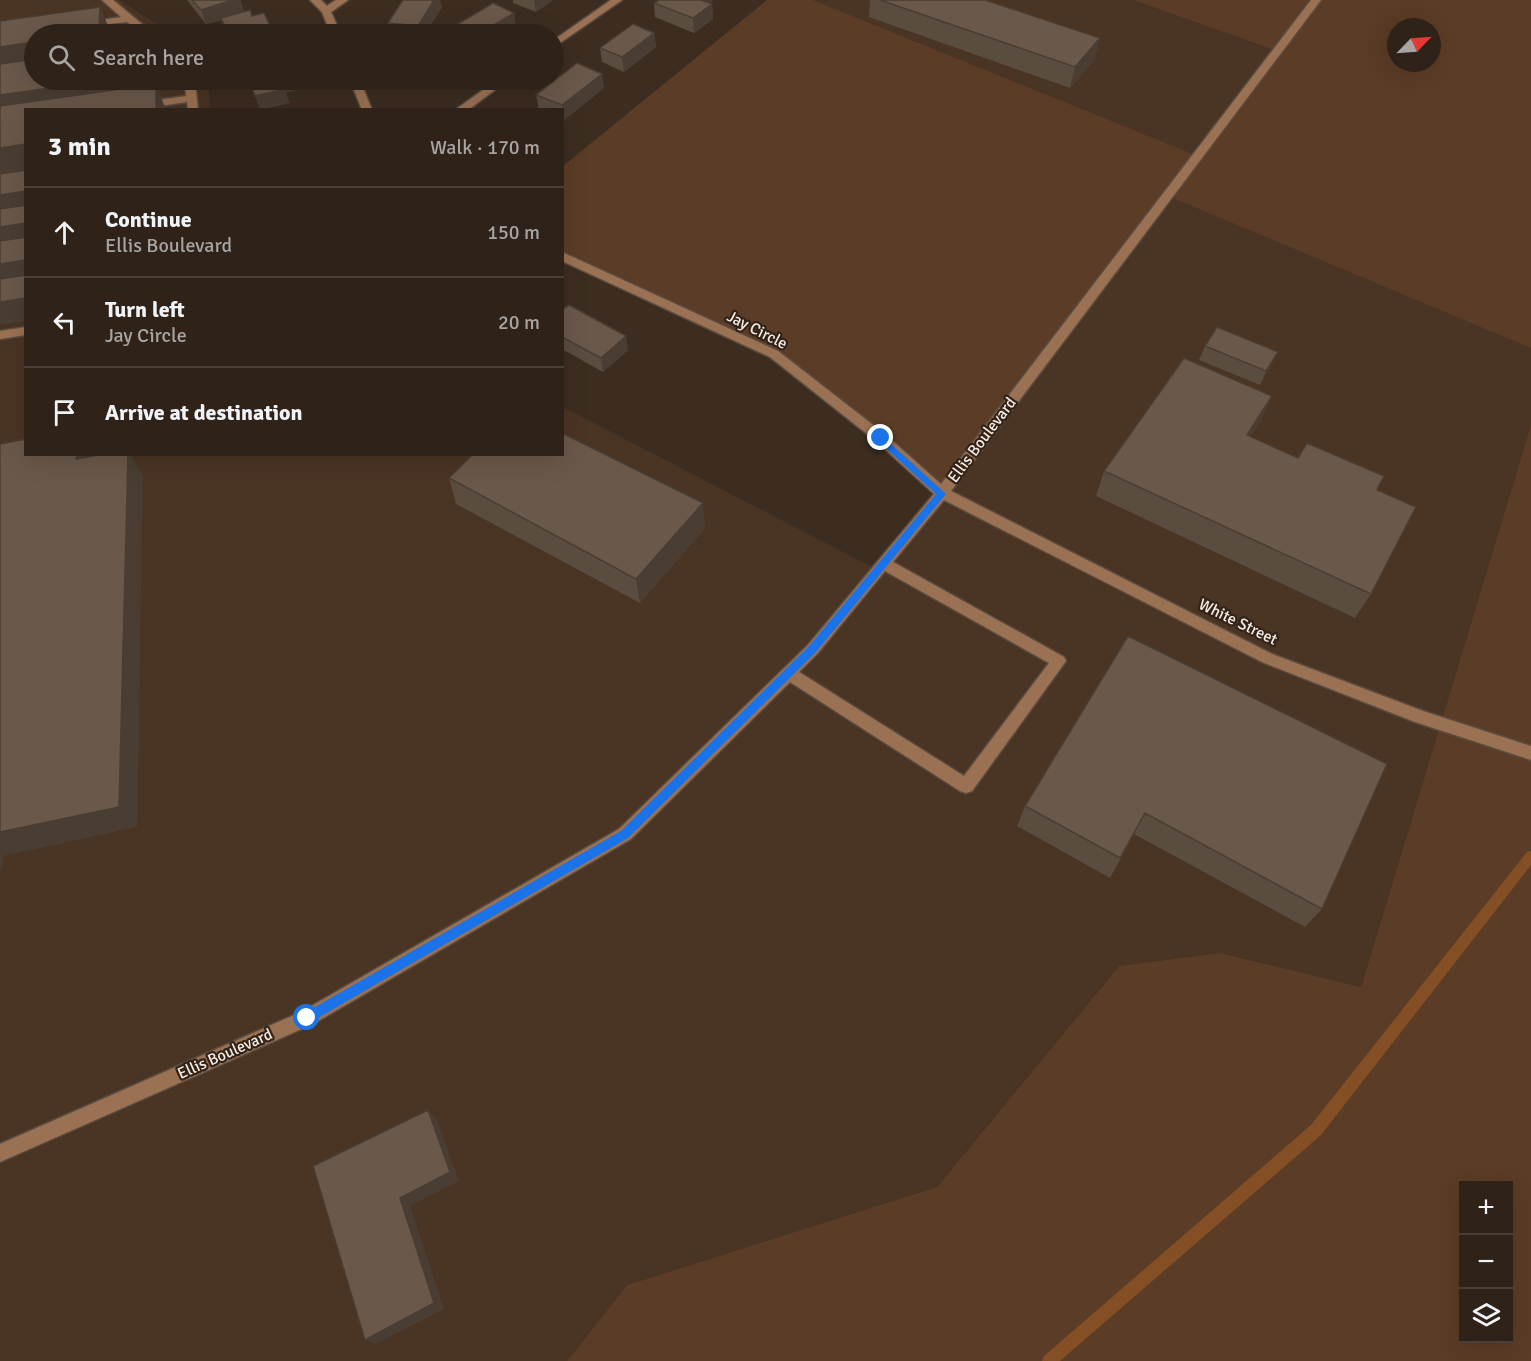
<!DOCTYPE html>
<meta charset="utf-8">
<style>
body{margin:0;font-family:Signika,sans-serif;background:#3a2f26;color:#f1f3f6}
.controls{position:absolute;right:18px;bottom:18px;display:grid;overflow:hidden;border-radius:0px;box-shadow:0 6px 24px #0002}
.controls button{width:54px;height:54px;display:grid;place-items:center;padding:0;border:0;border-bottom:2px solid #493f38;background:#2e2219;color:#f1f3f6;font:30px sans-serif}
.compass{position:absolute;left:1387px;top:18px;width:54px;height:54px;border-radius:50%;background:#2e2219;box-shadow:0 6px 24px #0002;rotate:65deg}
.stop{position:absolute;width:18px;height:18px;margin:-14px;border:4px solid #1a73e8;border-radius:50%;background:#fff}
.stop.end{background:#1a73e8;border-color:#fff;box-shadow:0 2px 6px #0008}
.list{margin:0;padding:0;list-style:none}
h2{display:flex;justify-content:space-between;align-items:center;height:78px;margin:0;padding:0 24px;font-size:26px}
h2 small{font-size:20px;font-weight:400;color:#a7a4a2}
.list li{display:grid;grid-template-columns:39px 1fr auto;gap:18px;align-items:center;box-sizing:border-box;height:90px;padding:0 24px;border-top:2px solid #493f38}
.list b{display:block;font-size:22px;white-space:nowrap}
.list p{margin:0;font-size:20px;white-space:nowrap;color:#a7a4a2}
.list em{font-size:20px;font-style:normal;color:#a7a4a2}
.icon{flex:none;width:33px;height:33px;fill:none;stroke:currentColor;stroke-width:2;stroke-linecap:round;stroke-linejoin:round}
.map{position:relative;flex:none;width:1531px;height:1361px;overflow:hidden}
.search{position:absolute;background:#2e2219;box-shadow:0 6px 24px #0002;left:24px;top:24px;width:540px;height:66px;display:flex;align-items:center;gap:15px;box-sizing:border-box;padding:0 21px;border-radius:33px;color:#a7a4a2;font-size:22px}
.panel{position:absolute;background:#2e2219;box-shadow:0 6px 24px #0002;left:24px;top:108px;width:540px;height:348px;border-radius:0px}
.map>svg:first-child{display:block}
.built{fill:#4a3424}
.green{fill:#5b3c26;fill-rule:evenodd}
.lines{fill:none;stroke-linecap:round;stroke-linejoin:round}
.stream{fill:#844f24;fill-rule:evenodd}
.minor-casing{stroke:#5b4c40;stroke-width:3}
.minor{fill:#9a7153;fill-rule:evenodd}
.wall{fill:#5b4c40}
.shaded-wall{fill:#4a3e34}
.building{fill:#6a584b;stroke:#4a3e34;stroke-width:1.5}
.route{fill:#1a73e8}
.labels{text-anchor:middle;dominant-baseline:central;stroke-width:4.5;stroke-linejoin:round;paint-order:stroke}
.street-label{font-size:16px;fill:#f7ece4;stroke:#332318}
</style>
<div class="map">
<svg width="1531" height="1361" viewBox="0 0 1531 1361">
<rect width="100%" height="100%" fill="#3d2d21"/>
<path class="built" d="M 0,0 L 119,0 L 173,34 L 34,34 L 34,80 L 208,80 L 210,109 L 26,110 L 26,454 L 562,454 L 563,407 L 878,570 L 1168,195 L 1531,348 L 1531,425 L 1361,987 L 1220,953 L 1119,966 L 937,1187 L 627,1285 L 567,1361 L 0,1361 Z
M 813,0 L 1133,0 L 1277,51 L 1198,156 Z"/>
<path class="green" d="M 767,0 L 813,0 L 1198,156 L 1277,51 L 1133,0 L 1531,0 L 1531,348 L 1168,196 L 942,493 L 774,354 L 563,256 L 563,166 ZM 1396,27 L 1432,27 L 1432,63 L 1396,63 Z
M 1531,425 L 1531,1361 L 567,1361 L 627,1285 L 937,1187 L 1119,966 L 1220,953 L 1361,987 ZM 1464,1186 L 1508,1186 L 1508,1338 L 1464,1338 Z"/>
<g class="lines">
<path class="stream" d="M 1531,851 L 1531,865 L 1321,1135 L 1060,1361 L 1042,1361 L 1044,1356 L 1311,1125 L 1527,852 Z"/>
<g class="minor-casing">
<path id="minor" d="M 102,0 L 113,0 L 154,34 L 143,34 L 127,22 L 82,27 L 82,23 L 121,17 Z
M 310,0 L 321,0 L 327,6 L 336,0 L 348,0 L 331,12 L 341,34 L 331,34 L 322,12 Z
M 611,0 L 622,0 L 554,47 L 554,40 Z
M 1311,0 L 1321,0 L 951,491 L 1272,654 L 1423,711 L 1531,746 L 1531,760 L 1415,722 L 1262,662 L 944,500 L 893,562 L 1064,657 L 1066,661 L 972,791 L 966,793 L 960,791 L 790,682 L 631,839 L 313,1024 L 0,1162 L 0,1144 L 301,1012 L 619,829 L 808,645 L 934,494 L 876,441 L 770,357 L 562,261 L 562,252 L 778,351 L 886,435 L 941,484 ZM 885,571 L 1049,663 L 964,776 L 799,672 L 818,653 Z
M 185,80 L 195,80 L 198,110 L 188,110 L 187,102 L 133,110 L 102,110 L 107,107 L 186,96 Z
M 350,80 L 360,80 L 372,110 L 362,110 Z
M 497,80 L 508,80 L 468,110 L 455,110 Z
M 26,327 L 26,335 L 0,339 L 0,331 Z"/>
</g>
<use href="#minor" class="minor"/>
</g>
<path class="wall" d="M 187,0 L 240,0 L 244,12 L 271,28 L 273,34 L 227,34 L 221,20 L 206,24 Z
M 513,0 L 553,0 L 536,12 L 513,3 Z
M 713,0 L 709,3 L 712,4 L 713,19 L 694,33 L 655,17 L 654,3 Z
M 870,0 L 985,0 L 1095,59 L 1070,88 L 869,17 Z
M 442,7 L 425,34 L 391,34 L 388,23 Z
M 516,27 L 505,34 L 448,34 L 448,30 Z
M 654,33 L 656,47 L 624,72 L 602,62 L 600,48 Z
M 604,88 L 564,120 L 562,119 L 562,110 L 539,109 L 536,95 Z
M 562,310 L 628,350 L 603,372 L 562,349 Z
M 1205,346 L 1271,366 L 1260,385 L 1199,360 Z
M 1272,396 L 1260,422 L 1250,437 L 1298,458 L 1377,490 L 1371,594 L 1355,618 L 1096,496 L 1104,471 Z
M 449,478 L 705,528 L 640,603 L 456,504 Z
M 1128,636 L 1322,909 L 1305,927 L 1134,834 L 1110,878 L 1017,826 L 1025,806 Z"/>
<path class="shaded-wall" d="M 233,0 L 240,0 L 244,12 L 206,24 L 201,10 Z
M 434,0 L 440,0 L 442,7 L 425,34 L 420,34 L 418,26 Z
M 534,0 L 553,0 L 536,12 Z
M 696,0 L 713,0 L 697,12 Z
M 712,4 L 713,19 L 694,33 L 693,18 Z
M 100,7 L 109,28 L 109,34 L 86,34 Z
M 514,13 L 516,27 L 505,34 L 479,34 Z
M 271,28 L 273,34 L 262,34 L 261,31 Z
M 654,33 L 656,47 L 624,72 L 622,57 Z
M 1100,38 L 1095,59 L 1070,88 L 1075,67 Z
M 34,42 L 34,64 L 0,69 L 0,47 Z
M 602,74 L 604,88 L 564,120 L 562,105 Z
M 108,80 L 146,80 L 146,96 L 0,117 L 0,95 Z
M 281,80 L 298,80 L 301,89 L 286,93 L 290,103 L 260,110 L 255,96 Z
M 156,84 L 166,110 L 156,110 Z
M 26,144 L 26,173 L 0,177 L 0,148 Z
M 26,191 L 26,214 L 0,218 L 0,195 Z
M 26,223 L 26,246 L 0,250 L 0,227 Z
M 26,260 L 26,282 L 0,286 L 0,264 Z
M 26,298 L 26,321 L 0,325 L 0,302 Z
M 626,336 L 628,350 L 603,372 L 601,358 Z
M 1278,352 L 1271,366 L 1260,385 L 1266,371 Z
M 1272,396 L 1260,422 L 1235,461 L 1247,435 Z
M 77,454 L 94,454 L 95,456 L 76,459 Z
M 128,454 L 130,454 L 143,476 L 137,827 L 3,856 L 2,870 L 0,871 L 0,832 Z
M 703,503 L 705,528 L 640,603 L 636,579 Z
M 428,1110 L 437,1120 L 459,1181 L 410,1206 L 444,1309 L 376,1344 L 365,1340 L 400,1198 Z"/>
<path class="building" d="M 192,0 L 233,0 L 201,10 Z
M 403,0 L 434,0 L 418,26 L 388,23 Z
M 659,0 L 701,0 L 712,4 L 693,18 L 654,3 Z
M 880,0 L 985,0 L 1100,38 L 1075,67 Z
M 493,3 L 514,13 L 479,34 L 456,34 L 448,30 Z
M 100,7 L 99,33 L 86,34 L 34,34 L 34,42 L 0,47 L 0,21 Z
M 250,10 L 252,16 L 264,13 L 271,28 L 261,31 L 263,34 L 229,34 L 221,18 Z
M 633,24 L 654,33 L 622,57 L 600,48 Z
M 34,59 L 34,80 L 108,80 L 0,95 L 0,64 Z
M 577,63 L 602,74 L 562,105 L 536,95 Z
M 249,80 L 281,80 L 285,89 L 255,96 Z
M 156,84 L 156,110 L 26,110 L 26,144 L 0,148 L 0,106 Z
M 26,170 L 26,191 L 0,195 L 0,174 Z
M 26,205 L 26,223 L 0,227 L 0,209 Z
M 26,237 L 26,260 L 0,264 L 0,241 Z
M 26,275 L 26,298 L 0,302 L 0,279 Z
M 569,305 L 626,336 L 601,358 L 562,337 L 562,310 Z
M 1217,327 L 1278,352 L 1266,371 L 1205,346 Z
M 1184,358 L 1272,396 L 1247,435 L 1298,458 L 1307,443 L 1384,476 L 1377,490 L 1416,507 L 1371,594 L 1104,471 Z
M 562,433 L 703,503 L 636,579 L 449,478 L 473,454 L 562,454 Z
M 26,439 L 26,454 L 77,454 L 76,459 L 104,454 L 128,454 L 119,807 L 0,832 L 0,444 Z
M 1128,636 L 1387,764 L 1322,909 L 1145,813 L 1120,858 L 1025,806 Z
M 428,1110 L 450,1172 L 400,1198 L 434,1303 L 365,1340 L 313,1166 Z"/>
<path class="route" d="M 881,435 L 946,494 L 816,652 L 628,838 L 311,1022 L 303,1022 L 303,1014 L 621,831 L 809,646 L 936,494 L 878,441 L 877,438 Z"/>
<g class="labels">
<g class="street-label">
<text transform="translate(757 330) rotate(27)">Jay Circle</text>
<text transform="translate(982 440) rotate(-53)">Ellis Boulevard</text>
<text transform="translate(1238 622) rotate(26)">White Street</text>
<text transform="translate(225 1054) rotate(-24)">Ellis Boulevard</text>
</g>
</g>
</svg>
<div class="controls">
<button>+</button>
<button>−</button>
<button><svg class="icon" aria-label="layers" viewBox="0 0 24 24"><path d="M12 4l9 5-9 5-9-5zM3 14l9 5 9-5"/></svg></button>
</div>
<svg class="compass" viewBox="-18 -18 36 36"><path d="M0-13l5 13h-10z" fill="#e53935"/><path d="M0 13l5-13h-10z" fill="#a7a4a2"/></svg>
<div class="stop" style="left:307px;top:1018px"></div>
<div class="stop end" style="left:881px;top:438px"></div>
<div class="search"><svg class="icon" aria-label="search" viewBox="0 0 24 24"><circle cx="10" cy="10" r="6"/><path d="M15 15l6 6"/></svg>Search here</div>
<section class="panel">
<h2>3 min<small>Walk · 170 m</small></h2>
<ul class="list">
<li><svg class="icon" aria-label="ahead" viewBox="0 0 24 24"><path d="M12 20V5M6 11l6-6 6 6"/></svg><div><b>Continue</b><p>Ellis Boulevard</p></div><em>150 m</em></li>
<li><svg class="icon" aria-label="left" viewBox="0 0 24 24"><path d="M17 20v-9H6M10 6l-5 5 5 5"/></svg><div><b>Turn left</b><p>Jay Circle</p></div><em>20 m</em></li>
<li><svg class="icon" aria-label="arrive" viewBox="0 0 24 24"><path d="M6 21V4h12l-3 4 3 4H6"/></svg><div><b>Arrive at destination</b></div></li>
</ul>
</section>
</div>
